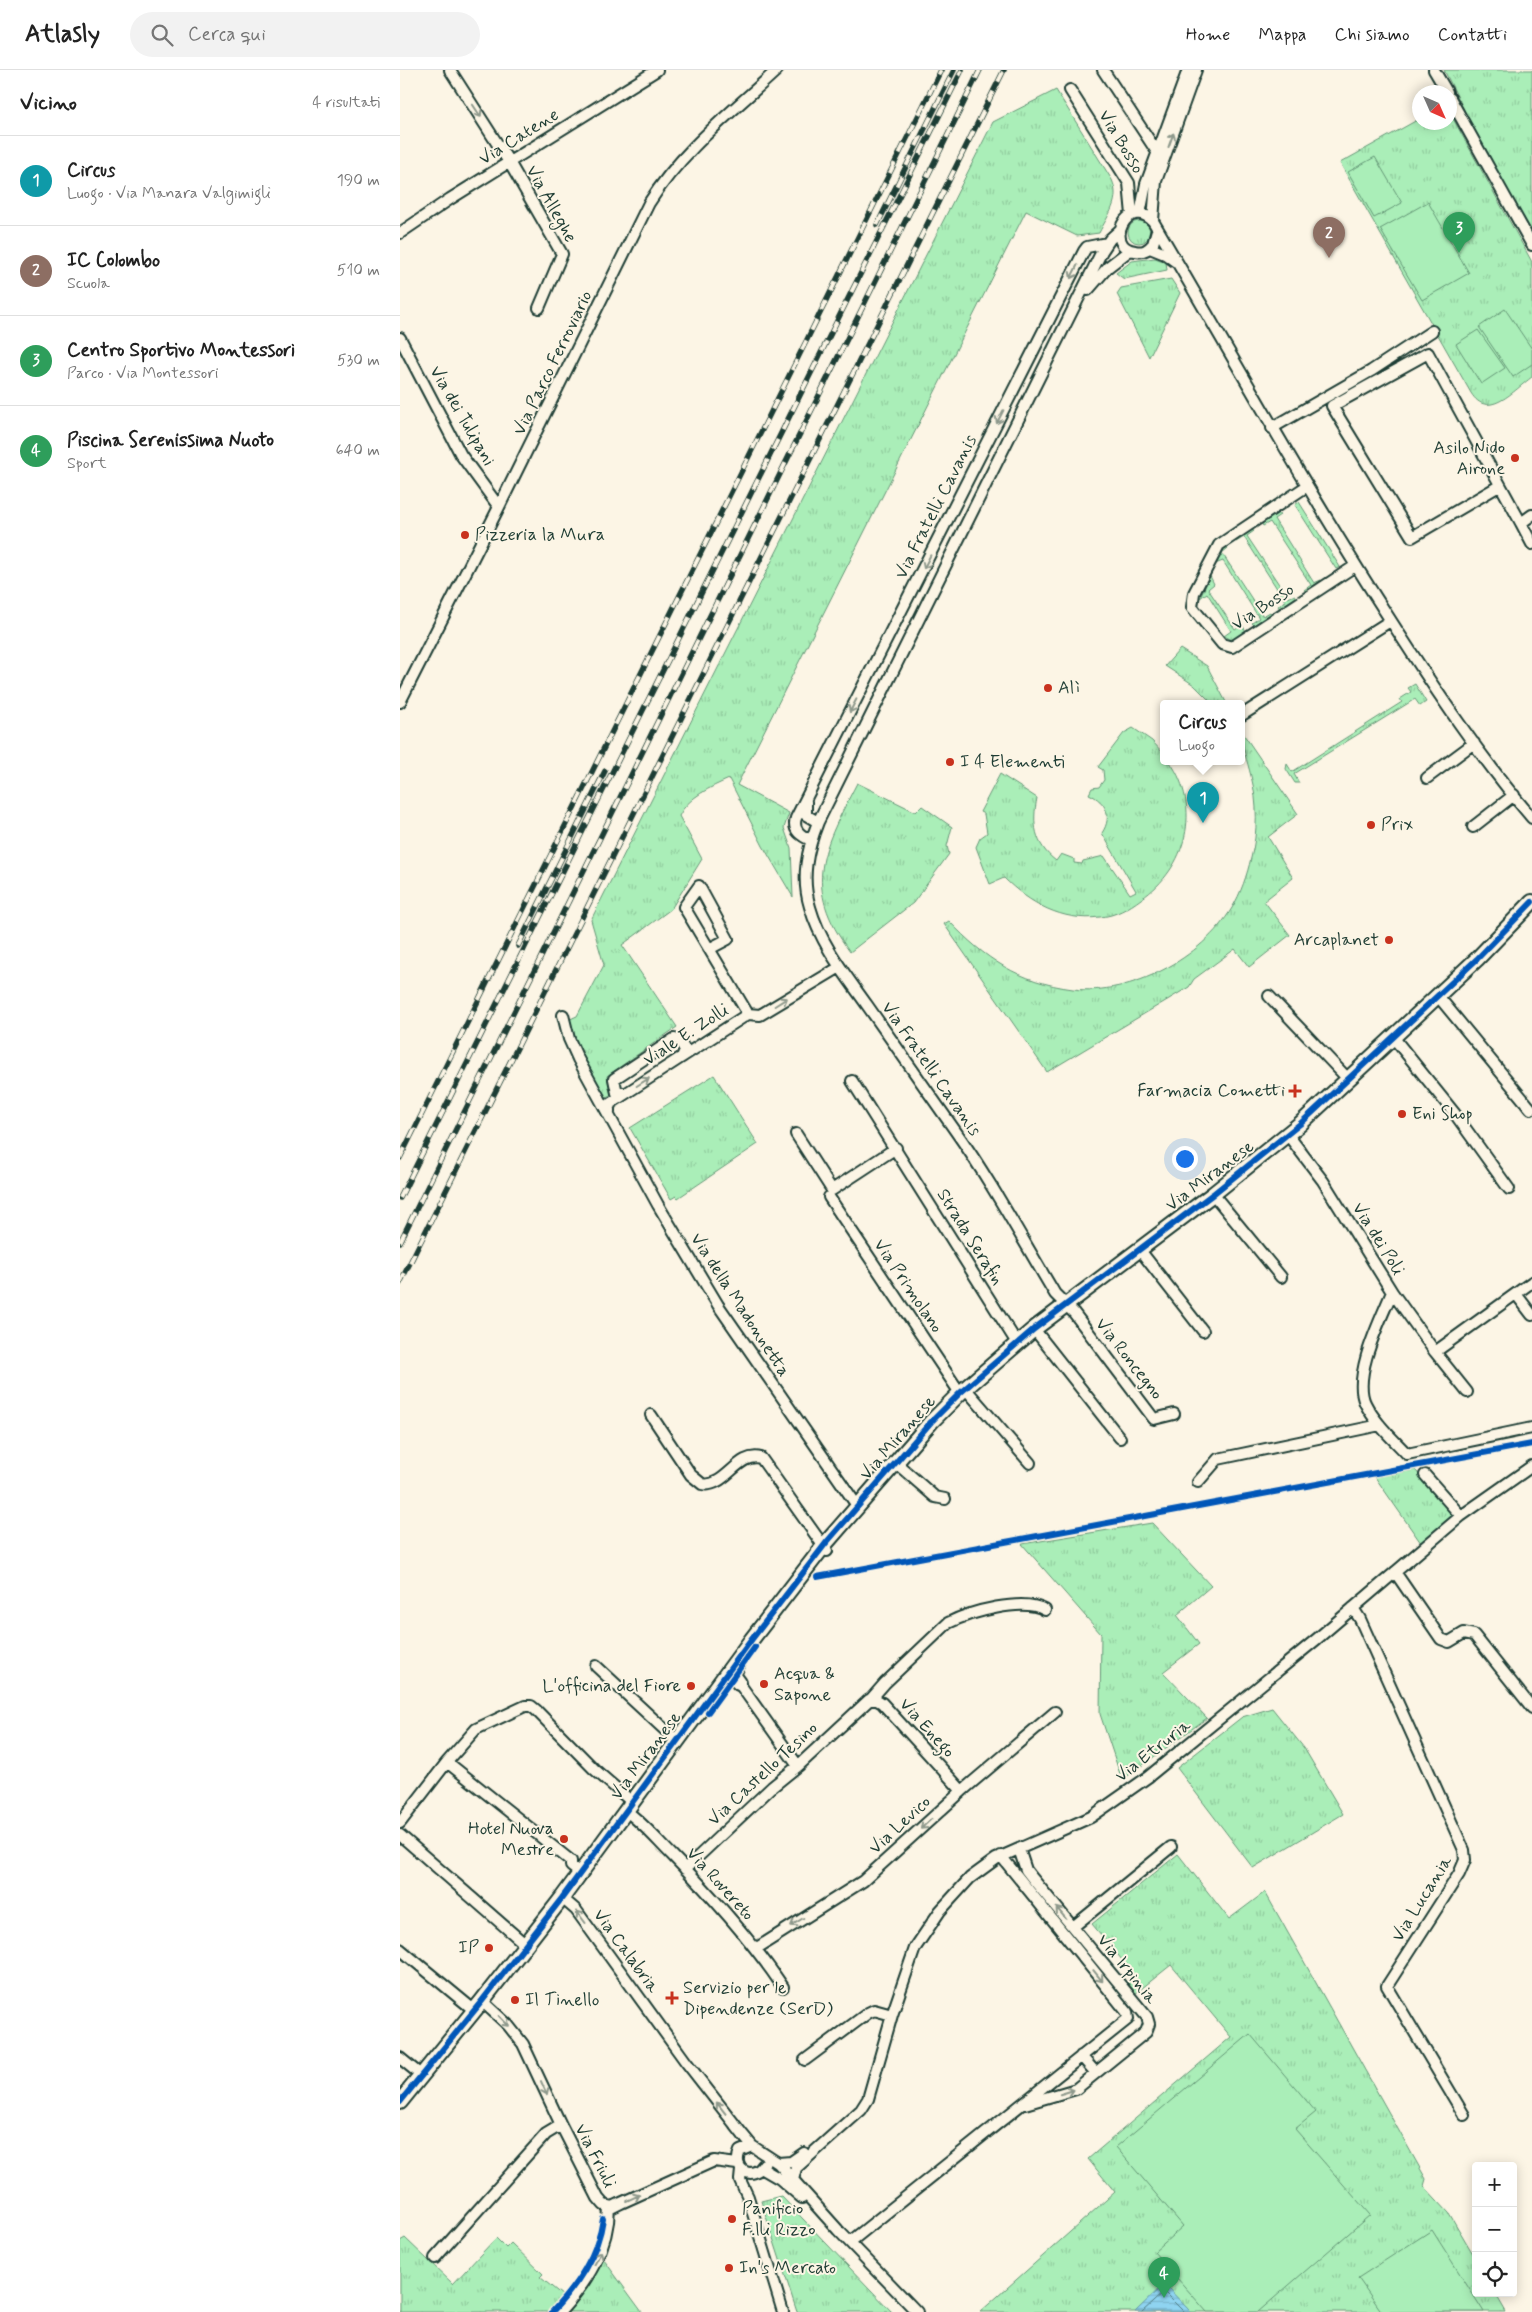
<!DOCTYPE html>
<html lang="it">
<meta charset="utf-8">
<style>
body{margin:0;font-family:Mynerve,sans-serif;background:#f2f2f2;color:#222}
.controls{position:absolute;right:15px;bottom:15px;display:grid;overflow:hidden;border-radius:5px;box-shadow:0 2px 12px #0003}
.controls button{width:45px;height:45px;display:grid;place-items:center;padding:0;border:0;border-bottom:1px solid #e0e0e0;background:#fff;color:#222;font:25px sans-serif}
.compass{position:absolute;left:1012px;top:15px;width:45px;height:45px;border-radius:50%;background:#fff;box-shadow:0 2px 12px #0003;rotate:135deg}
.you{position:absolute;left:784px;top:1088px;width:18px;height:18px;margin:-12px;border:4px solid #fff;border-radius:50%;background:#1a73e8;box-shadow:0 0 0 8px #1a73e833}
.badge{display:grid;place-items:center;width:32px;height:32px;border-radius:50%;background:#111827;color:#fff;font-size:16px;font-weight:700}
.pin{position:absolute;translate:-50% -41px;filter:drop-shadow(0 1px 2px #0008)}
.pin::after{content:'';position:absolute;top:26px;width:18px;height:15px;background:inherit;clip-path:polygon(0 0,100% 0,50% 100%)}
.popup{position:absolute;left:760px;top:630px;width:85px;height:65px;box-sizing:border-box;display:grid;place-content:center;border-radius:5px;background:#fff;filter:drop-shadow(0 1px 4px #0005);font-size:16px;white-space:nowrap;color:#767676}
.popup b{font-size:19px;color:#222}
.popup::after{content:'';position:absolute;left:50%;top:100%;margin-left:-10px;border:10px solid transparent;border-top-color:#fff}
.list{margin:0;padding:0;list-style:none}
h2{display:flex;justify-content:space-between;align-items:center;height:65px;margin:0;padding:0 20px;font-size:21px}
h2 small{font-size:16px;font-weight:400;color:#767676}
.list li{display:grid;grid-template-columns:32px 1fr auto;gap:15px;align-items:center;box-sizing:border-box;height:90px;padding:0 20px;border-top:1px solid #e0e0e0}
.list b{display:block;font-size:19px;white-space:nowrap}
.list p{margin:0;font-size:16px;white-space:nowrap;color:#767676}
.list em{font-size:16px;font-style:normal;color:#767676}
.icon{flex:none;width:28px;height:28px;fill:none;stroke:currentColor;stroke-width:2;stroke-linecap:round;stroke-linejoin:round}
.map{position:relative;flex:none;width:1132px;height:2242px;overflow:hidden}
header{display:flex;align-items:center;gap:30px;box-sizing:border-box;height:70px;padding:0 25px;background:#fff;border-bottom:1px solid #e0e0e0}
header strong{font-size:24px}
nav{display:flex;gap:28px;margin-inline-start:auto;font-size:18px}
.search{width:350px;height:45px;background:#f2f2f2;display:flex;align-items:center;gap:12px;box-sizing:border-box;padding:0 18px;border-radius:28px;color:#767676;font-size:19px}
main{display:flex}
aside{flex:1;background:#fff}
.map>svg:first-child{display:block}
.grass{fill:url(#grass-tufts);stroke:#649676}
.garden{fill:#aaeeb8;stroke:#649676}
.water{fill:url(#water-rules);stroke:#6298a5}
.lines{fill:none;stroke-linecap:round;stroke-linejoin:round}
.shore{stroke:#4c7980;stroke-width:1}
.street-casing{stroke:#1f3d34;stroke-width:14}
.secondary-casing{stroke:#1f3d34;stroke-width:18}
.street{stroke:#fcf5e5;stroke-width:10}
.secondary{stroke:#fcf5e5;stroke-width:14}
.rail-casing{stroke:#1f3d34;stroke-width:5.5}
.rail{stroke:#fcf5e5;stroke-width:4;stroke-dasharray:11;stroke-linecap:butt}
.cycleway-casing{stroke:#fcf5e5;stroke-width:9}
.cycleway{stroke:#0057b8;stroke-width:6}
.oneway{stroke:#8e998c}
.poi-dot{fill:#c8321e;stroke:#fcf5e5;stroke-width:2}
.labels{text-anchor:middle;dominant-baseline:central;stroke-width:4;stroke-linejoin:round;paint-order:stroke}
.street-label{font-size:18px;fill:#1f3d34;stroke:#fcf5e5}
.poi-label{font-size:18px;fill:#1f3d34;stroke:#fcf5e5;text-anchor:start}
</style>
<header>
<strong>Atlasly</strong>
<div class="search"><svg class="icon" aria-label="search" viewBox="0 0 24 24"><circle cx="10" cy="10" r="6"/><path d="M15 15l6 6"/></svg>Cerca qui</div>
<nav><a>Home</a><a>Mappa</a><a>Chi siamo</a><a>Contatti</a></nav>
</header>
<main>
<aside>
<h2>Vicino<small>4 risultati</small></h2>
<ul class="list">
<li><span class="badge" style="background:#0f9aa8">1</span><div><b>Circus</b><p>Luogo · Via Manara Valgimigli</p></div><em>190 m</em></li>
<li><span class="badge" style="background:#8d6e63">2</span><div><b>IC Colombo</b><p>Scuola</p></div><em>510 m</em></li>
<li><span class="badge" style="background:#2e9e5b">3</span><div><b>Centro Sportivo Montessori</b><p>Parco · Via Montessori</p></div><em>530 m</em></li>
<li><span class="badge" style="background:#2e9e5b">4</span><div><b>Piscina Serenissima Nuoto</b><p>Sport</p></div><em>640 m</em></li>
</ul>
</aside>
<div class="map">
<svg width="1132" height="2242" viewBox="0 0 1132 2242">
<defs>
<pattern id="grass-tufts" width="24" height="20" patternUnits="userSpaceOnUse" patternTransform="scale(1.25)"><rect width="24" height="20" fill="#aaeeb8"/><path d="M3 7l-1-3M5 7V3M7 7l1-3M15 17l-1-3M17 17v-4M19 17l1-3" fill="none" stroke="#92cd9f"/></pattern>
<pattern id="water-rules" width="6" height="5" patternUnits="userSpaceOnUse" patternTransform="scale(1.25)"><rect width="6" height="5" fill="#8fd4f1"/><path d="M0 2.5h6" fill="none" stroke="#7bb7cf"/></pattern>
</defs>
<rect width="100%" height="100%" fill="#fcf5e5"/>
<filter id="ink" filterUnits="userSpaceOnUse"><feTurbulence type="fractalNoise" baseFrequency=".02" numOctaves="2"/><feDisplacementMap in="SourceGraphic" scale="10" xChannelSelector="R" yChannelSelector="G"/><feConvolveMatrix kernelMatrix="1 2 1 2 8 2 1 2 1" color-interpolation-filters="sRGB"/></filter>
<g filter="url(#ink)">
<path class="grass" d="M 1044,0 L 1132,0 L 1132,162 L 1077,66 Z
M 656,20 L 712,110 C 721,130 708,145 699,163 L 677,166 L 626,141 L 337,715 L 389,743 L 384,758 L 391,778 L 393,827 L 363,776 L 329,709 C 311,717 288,727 279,746 L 302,789 L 271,839 L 222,875 L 277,957 L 207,1006 L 211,1025 L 206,1027 L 203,1025 L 176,978 L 168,950 L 177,946 L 204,895 L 191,850 L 593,52 Z
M 1050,43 L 1132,192 L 1132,307 C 1114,320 1088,351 1071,323 L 940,93 L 1019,49 L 1019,52 L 1050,52 Z
M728 162a11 11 0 1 1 22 0a11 11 0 1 1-22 0Z
M 755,188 L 766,192 L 767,200 L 724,209 L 716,203 L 732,191 Z
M 771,209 L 780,223 L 749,287 L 717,224 L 721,218 Z
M 899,432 L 940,497 L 936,499 L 895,435 Z
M 877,443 L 880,445 L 874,449 L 914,513 L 921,510 L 907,522 L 904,520 L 911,515 L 870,452 L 863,456 L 862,454 Z
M 851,460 L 854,461 L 847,466 L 888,528 L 895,525 L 897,528 L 880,539 L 878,536 L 885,531 L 844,467 L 836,472 L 836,469 Z
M 824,477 L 828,478 L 822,483 L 863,546 L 870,542 L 872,544 L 854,555 L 852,553 L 859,548 L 823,491 L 815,494 Z
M 810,506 L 814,514 L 808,519 L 835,559 L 842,555 L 846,561 L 832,570 L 824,566 L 831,561 L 807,523 L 800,528 Z
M 780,579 L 807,596 L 827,634 L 813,634 L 794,615 L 765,596 Z
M 1015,614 L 1026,632 L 1020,636 L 1015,629 L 894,704 L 899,713 L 895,713 L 886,699 L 887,694 L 892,702 L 1002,632 L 1000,629 L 1011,622 L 1008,618 Z
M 733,658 L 752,671 L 764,684 L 764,692 L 770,692 C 802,738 787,798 741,829 C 729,838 715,846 700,847 C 662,852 629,833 604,808 L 590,814 L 576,777 L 580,768 L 587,763 L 584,744 L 580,742 L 600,704 L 637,728 C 632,753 634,774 656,791 L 661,784 L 674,789 L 674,793 L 682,794 L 683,791 L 704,786 L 730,824 L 736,821 L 702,763 C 713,746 706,732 689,724 L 692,718 L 699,717 L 704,710 L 703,700 L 698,697 L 724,663 Z
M 842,662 L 898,744 L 868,767 L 893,808 L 864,831 L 890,865 L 849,897 L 835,879 L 794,909 L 789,917 L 647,1002 L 544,854 L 549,851 C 585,889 619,912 673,919 C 731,926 802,888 832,838 C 841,823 847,805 851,788 C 858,762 858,733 851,706 C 847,690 842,678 842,662 Z
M 457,713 L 516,742 L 522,736 L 552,757 L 547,776 L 549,784 L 513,833 L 450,882 C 401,815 423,779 457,713 Z
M 314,1005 L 358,1074 L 278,1128 L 276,1126 L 271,1129 L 230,1058 Z
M 1015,1400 L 1051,1439 L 1052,1448 L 1021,1473 L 975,1407 Z
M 752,1453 L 811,1516 L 777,1545 L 799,1574 L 763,1602 L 807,1648 L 722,1710 L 700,1644 L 701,1564 L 622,1474 Z
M 872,1638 L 904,1678 L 943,1744 L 853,1798 L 777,1698 L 842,1647 Z
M 778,1784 L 829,1849 L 865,1822 L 1026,2109 L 1024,2116 L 1049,2143 L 1076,2189 L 1076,2223 L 1095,2223 L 1106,2242 L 580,2242 L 715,2122 L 688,2089 L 831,1967 L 771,1895 L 736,1923 L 728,1913 L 731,1903 L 728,1897 L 692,1854 Z
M 381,2126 L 492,2242 L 397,2242 L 361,2131 Z
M 5,2168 L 53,2214 L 96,2168 L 106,2178 L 111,2173 L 143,2204 L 140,2207 L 163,2226 L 147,2242 L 0,2242 L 0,2171 Z
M 204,2190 L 242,2242 L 167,2242 Z"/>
<path class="garden" d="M 975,87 L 1002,133 L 974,148 L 948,102 Z
M 1028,132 L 1069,203 L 1022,230 L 980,159 Z
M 1105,239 L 1132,279 L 1132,294 L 1113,307 L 1079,257 Z
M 1078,260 L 1105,298 L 1081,314 L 1056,274 Z
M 850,1964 L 916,2042 L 895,2059 L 970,2145 L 858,2242 L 807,2242 L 754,2182 L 783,2156 L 716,2077 Z
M 1032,2160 L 1084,2242 L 982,2242 L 958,2208 Z"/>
<path class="water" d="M 764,2214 L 791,2242 L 735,2242 Z"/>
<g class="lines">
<path class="shore" d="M 742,2242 L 764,2222 L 784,2242"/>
<g class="street-casing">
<path id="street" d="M 50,0 L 109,92 L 162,184 L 139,238
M 703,0 L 759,85
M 1034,0 L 1047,22
M 670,20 L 729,113 L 732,145
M 1050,28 L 1132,175
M 740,144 L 746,114 L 788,0
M 753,151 L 756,111 L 796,0
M 720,160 L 710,169 L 702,181 L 418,752 C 407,780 401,808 410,837 C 420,873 445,904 467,935 C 496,976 525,1017 554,1059 C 591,1111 622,1169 655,1224 L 674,1243 L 754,1349 L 774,1344
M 757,160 L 753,174 C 748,180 743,183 735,181 C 703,177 727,125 753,151 C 832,285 908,423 993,554 C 1036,621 1080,687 1132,748
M 0,163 L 50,129 L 257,0
M 750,178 L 765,184 L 776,192
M 688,220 L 708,197 L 730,180
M 0,268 L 61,385 L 99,437
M 872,358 L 971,301 L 1032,261
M 907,416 L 819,475 L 794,523 L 792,537 L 822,574 L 832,577 L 955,496
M 1099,416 L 1012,467 L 932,336 L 1028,283 L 1121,453
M 1132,445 L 1121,453 L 1132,474
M 0,632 L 99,437 L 249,133 C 282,80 332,42 377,0
M 842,645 L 990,551
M 1027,708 L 1074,673
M 406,731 L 406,745 L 418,752
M 1073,757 L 1114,725
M 411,770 C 401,766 392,760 396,748 L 684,181 L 687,177 L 707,173
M 309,879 L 328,869 L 299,816 L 284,837 L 348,944
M 869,926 L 949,1010
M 1038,926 L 1131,1039
M 163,945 L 169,969 L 178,989 L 258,1135 L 318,1235 L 458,1437
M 993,967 L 1055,1044 L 1109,1119
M 452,1011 L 617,1273
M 226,1023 L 217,1023 L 214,1009 L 274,969 L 279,970 L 285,980 L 282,987
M 209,1043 L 209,1037 L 211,1033 L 348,944 L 360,945 L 440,897
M 396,1064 L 432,1120 L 496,1078
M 888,1065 L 923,1111 L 992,1222 C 981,1249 952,1305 965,1333 C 975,1353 992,1368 1007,1384 L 1132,1358
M 813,1124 L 881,1207
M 429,1127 L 560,1323
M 739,1179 L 803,1261
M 992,1222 L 1035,1282
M 1116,1224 L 1132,1245
M 634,1259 L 720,1368
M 565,1318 L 630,1393
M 1067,1322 L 1035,1282 L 1132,1212
M 251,1345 L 291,1405 L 302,1414 C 325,1419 338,1381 361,1388 L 427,1481
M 496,1393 L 535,1427 L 545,1429
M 1025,1405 L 1061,1446
M 798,1412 L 818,1389 L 980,1355
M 995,1502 L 1041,1569 L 1049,1572 L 1064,1563 L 1074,1565 L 1132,1638
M 953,1538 L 960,1549 L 1064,1780 L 1065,1790 L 1059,1804 L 987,1916 L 1064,2045
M 196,1596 L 277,1671
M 339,1613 L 398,1696
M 471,1629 L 485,1613 L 548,1553 C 570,1542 623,1527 645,1540
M 47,1692 L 171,1791 L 171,1796 L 180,1803
M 225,1740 C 243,1753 257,1770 272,1785 C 312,1826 351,1869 383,1917
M 0,1753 L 47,1692 L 76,1659 L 125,1636 L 131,1636 L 136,1640 L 194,1699 L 232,1732
M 0,1765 L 126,1875
M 619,1779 L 626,1800 L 633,1809 L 747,1947 L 749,1954 L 746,1962 L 676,2019 L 625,2034
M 285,1799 L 372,1717 L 398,1696 L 469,1630 L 477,1630 L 482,1633 L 562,1721
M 162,1828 L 176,1840 L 286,1992 L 343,2065 L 352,2076 L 378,2093 L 438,2160 L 517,2242
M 673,1857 L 771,1777
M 357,1878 L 463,1811 L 562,1721 L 655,1642
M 0,1879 L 75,1941
M 82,1931 L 108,1955 L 123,1974 L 161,2055 L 198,2128 L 204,2135 L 213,2137 L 221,2133 L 314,2091 L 337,2094
M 681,1986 L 696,2003
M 0,1988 L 22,2006
M 405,1990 L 468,1943 L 474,1940 L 492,1945
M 352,2076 L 340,2081 C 331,2100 353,2112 364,2094
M 378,2093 L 391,2092 L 404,2083
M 361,2098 L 380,2109 L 402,2128
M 341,2100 L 340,2110 L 348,2127 L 383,2242
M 393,2110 L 396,2098 L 461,2040 L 468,2029 L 492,1945 L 515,1878 L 540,1841 L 570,1808 L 596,1789 L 691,1747 L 748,1707 L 918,1568 L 1061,1446 L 1132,1396
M 450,2172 L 728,1949 L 727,1942 L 601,1786
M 35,2188 L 146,2064 L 161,2055
M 160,2242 C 187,2212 209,2178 209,2137"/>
</g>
<g class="secondary-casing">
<path id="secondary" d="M 338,1593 L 333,1605 L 339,1613
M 0,2032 L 82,1931 L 162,1828 L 352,1569 L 426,1473 L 531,1352 L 560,1323 L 634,1259 L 813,1124 L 900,1054 L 1077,889 L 1132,832"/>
</g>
<use href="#street" class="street"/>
<use href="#secondary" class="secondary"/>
<g class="rail-casing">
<path id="rail" d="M 477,155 L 554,0
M 118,876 L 205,701
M 0,1088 L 541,0
M 0,1128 L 562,0
M 0,1172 L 580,0
M 0,1213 L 604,0"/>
</g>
<use href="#rail" class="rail"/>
<g class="cycleway-casing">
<path id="cycleway" d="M 417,1507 L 1132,1374
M 308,1642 L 355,1577
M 0,2032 L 82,1931 L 162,1828 L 352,1569 L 426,1473 L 531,1352 L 560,1323 L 634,1259 L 813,1124 L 900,1054 L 1077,889 L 1132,832
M 152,2242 C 177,2215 198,2185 203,2149"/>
</g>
<use href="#cycleway" class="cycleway"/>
</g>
<defs><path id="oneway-shaft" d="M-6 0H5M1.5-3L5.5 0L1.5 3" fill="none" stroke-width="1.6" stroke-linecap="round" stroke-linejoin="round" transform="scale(1.25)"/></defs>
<g class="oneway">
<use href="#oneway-shaft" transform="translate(77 41) rotate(57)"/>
<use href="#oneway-shaft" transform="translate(771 70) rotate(-70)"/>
<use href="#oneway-shaft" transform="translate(674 202) rotate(117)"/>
<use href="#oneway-shaft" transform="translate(600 347) rotate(117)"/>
<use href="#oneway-shaft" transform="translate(527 492) rotate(117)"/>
<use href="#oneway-shaft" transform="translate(453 636) rotate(117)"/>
<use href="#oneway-shaft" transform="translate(381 932) rotate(-32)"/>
<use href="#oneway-shaft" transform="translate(243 1012) rotate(-32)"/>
<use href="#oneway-shaft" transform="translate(526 1754) rotate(137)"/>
<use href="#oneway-shaft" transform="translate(661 1843) rotate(-130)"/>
<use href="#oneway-shaft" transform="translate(181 1847) rotate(-127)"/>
<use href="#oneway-shaft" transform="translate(397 1852) rotate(148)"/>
<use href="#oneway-shaft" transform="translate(698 1906) rotate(51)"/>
<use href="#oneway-shaft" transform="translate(104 1951) rotate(45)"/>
<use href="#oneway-shaft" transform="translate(144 2018) rotate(66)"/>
<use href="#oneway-shaft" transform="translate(667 2022) rotate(-17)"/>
<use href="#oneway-shaft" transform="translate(321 2038) rotate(-128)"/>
<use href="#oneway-shaft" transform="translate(233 2128) rotate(-24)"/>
<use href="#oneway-shaft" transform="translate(198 2188) rotate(-62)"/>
</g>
</g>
<g class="poi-dot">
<circle cx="1115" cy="388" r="5"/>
<circle cx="65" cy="465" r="5"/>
<circle cx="648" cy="618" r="5"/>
<circle cx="550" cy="692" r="5"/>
<circle cx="971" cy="755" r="5"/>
<circle cx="989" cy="870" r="5"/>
<path d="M892.5 1013.5h5v5h5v5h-5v5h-5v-5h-5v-5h5z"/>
<circle cx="1002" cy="1044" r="5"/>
<circle cx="364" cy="1614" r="5"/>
<circle cx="291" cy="1616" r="5"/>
<circle cx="164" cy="1769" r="5"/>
<circle cx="89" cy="1878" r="5"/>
<path d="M269.5 1920.5h5v5h5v5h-5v5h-5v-5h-5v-5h5z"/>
<circle cx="115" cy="1930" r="5"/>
<circle cx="332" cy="2149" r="5"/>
<circle cx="329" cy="2198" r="5"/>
</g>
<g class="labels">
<g class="street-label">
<text transform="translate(119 67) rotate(-32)">Via Catene</text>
<text transform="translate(721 72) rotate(59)">Via Bosso</text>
<text transform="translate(151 134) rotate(61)">Via Alleghe</text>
<text transform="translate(153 293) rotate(-64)">Via Parco Ferroviario</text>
<text transform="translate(62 346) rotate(60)">Via dei Tulipani</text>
<text transform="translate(536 437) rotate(-63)">Via Fratelli Cavanis</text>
<text transform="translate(863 537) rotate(-33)">Via Bosso</text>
<text transform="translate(286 965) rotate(-33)">Viale E. Zolli</text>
<text transform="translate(531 999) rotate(55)">Via Fratelli Cavanis</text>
<text transform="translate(810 1106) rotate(-37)">Via Miranese</text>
<text transform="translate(570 1167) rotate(58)">Strada Serafin</text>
<text transform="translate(978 1169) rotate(58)">Via dei Poli</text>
<text transform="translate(508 1216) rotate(56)">Via Primolano</text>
<text transform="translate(340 1235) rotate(57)">Via della Madonnetta</text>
<text transform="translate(729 1289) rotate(52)">Via Roncegno</text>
<text transform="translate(498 1368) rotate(-49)">Via Miranese</text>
<text transform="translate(527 1658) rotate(48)">Via Enego</text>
<text transform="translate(753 1681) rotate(-38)">Via Etruria</text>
<text transform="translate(246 1686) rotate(-53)">Via Miranese</text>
<text transform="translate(363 1704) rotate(-43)">Via Castello Tesino</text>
<text transform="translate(500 1755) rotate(-43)">Via Levico</text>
<text transform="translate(320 1814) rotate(48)">Via Rovereto</text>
<text transform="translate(1022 1829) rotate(-58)">Via Lucania</text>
<text transform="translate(226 1881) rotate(54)">Via Calabria</text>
<text transform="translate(727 1899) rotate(51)">Via Irpinia</text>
<text transform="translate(195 2086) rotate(63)">Via Friuli</text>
</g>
<g class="poi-label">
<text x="1105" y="378" text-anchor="end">Asilo Nido<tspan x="1105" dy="21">Airone</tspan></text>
<text x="75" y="465">Pizzeria la Mura</text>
<text x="658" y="618">Alì</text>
<text x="560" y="692">I 4 Elementi</text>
<text x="981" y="755">Prix</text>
<text x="979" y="870" text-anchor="end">Arcaplanet</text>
<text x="885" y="1021" text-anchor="end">Farmacia Cometti</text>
<text x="1012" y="1044">Eni Shop</text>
<text x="374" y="1604">Acqua &amp;<tspan x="374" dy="21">Sapone</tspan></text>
<text x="281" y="1616" text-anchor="end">L'officina del Fiore</text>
<text x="154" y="1759" text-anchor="end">Hotel Nuova<tspan x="154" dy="21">Mestre</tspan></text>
<text x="79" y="1878" text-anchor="end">IP</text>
<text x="283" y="1918">Servizio per le<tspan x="283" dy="21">Dipendenze (SerD)</tspan></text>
<text x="125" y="1930">Il Tinello</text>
<text x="342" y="2139">Panificio<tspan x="342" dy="21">F.lli Rizzo</tspan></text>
<text x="339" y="2198">In's Mercato</text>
</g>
</g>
</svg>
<div class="controls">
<button>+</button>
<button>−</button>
<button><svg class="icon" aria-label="locate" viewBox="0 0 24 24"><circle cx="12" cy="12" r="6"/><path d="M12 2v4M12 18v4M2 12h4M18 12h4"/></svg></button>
</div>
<svg class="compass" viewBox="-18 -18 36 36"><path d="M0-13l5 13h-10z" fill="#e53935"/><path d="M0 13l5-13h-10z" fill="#767676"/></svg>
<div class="you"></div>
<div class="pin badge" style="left:803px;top:753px;background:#0f9aa8">1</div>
<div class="popup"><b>Circus</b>Luogo</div>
<div class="pin badge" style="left:929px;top:188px;background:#8d6e63">2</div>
<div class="pin badge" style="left:1059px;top:183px;background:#2e9e5b">3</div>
<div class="pin badge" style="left:764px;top:2228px;background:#2e9e5b">4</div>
</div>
</main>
